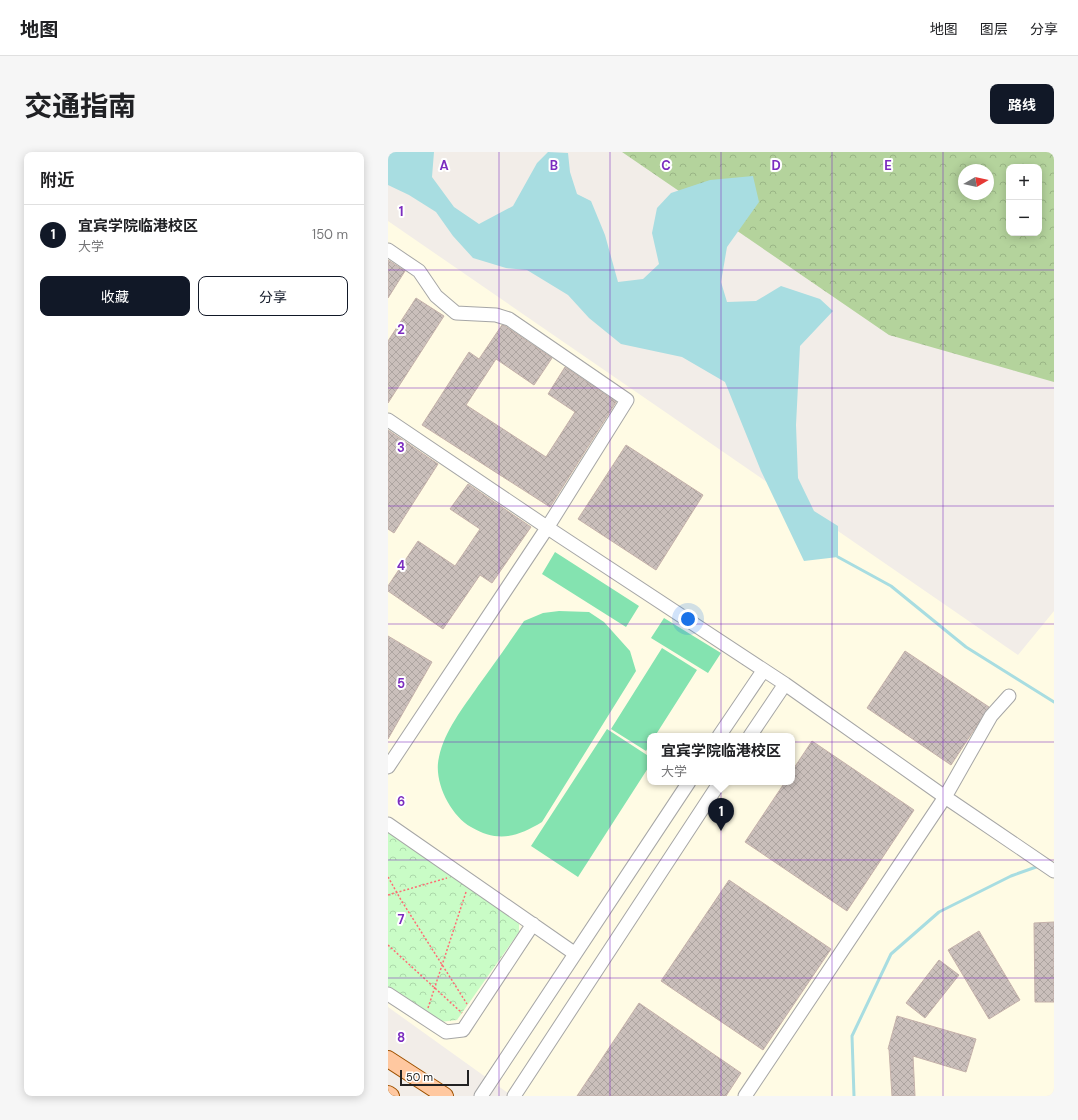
<!DOCTYPE html>
<html lang="zh">
<meta charset="utf-8">
<style>
body{margin:0;font-family:"DM Sans","Noto Sans SC",sans-serif;background:#f6f6f6;color:#202124}
.controls{position:absolute;right:12px;top:12px;display:grid;overflow:hidden;border-radius:8px;box-shadow:0 2px 10px #0003}
.controls button{width:36px;height:36px;display:grid;place-items:center;padding:0;border:0;border-bottom:1px solid #e0e0e0;background:#fff;color:#202124;font:20px sans-serif}
.compass{position:absolute;left:570px;top:12px;width:36px;height:36px;border-radius:50%;background:#fff;box-shadow:0 2px 10px #0003;rotate:81deg}
.scale{position:absolute;left:12px;bottom:10px;width:69px;box-sizing:border-box;padding-left:4px;border:2px solid #222;border-top:0;font-size:11px;line-height:14px;white-space:nowrap;color:#222;-webkit-text-stroke:3px #fff;paint-order:stroke}
.you{position:absolute;left:300px;top:467px;width:14px;height:14px;margin:-10px;border:3px solid #fff;border-radius:50%;background:#1a73e8;box-shadow:0 0 0 6px #1a73e833}
.badge{display:grid;place-items:center;width:26px;height:26px;border-radius:50%;background:#111827;color:#fff;font-size:13px;font-weight:700}
.pin{position:absolute;translate:-50% -33px;filter:drop-shadow(0 1px 2px #0008)}
.pin::after{content:'';position:absolute;top:21px;width:14px;height:12px;background:inherit;clip-path:polygon(0 0,100% 0,50% 100%)}
.popup{position:absolute;left:259px;top:581px;width:148px;height:52px;box-sizing:border-box;display:grid;place-content:center;border-radius:8px;background:#fff;filter:drop-shadow(0 1px 3px #0005);font-size:13px;white-space:nowrap;color:#757577}
.popup b{font-size:15px;color:#202124}
.popup::after{content:'';position:absolute;left:50%;top:100%;margin-left:-8px;border:8px solid transparent;border-top-color:#fff}
.list{margin:0;padding:0;list-style:none}
h2{display:flex;justify-content:space-between;align-items:center;height:52px;margin:0;padding:0 16px;font-size:17px}
h2 small{font-size:13px;font-weight:400;color:#757577}
.list li{display:grid;grid-template-columns:26px 1fr auto;gap:12px;align-items:center;box-sizing:border-box;height:60px;padding:0 16px;border-top:1px solid #e0e0e0}
.list b{display:block;font-size:15px;white-space:nowrap}
.list p{margin:0;font-size:13px;white-space:nowrap;color:#757577}
.list em{font-size:13px;font-style:normal;color:#757577}
.actions{display:flex;gap:8px;padding:12px 16px}
.actions a{flex:1;padding:9px 0;border:1px solid #111827;border-radius:8px;text-align:center;font-size:14px;color:#111827}
.actions .main{background:#111827;color:#fff}
.map{position:relative;flex:none;width:666px;height:944px;overflow:hidden;border-radius:8px}
header{display:flex;align-items:center;gap:24px;box-sizing:border-box;height:56px;padding:0 20px;background:#fff;border-bottom:1px solid #e0e0e0}
header strong{font-size:19px}
nav{display:flex;gap:22px;margin-inline-start:auto;font-size:14px}
.intro{display:flex;align-items:center;justify-content:space-between;box-sizing:border-box;height:96px;padding:0 24px}
h1{margin:0;font-size:28px}
.button{padding:10px 18px;border-radius:8px;background:#111827;color:#fff;font-size:14px;font-weight:700}
main{display:flex;gap:24px;padding:0 24px}
aside{flex:1;background:#fff;border-radius:8px;box-shadow:0 2px 10px #0003}
.map>svg:first-child{display:block}
.education{fill:#fffbe4;fill-rule:evenodd}
.forest{fill:url(#forest-crowns);fill-rule:evenodd}
.park{fill:url(#park-crowns)}
.pitch{fill:#84e3b0}
.water{fill:#a8dde1}
.lines{fill:none;stroke-linecap:round;stroke-linejoin:round}
.stream{stroke:#a8dde1;stroke-width:3}
.building{fill:url(#building-cross-hatch);stroke:#c5b1aa}
.minor-casing{stroke:#a6a6a6;stroke-width:15}
.major-casing{stroke:#9f5200;stroke-width:18}
.path{stroke:#ff6c73;stroke-width:1.5;stroke-dasharray:2 2;stroke-linecap:butt}
.minor{stroke:#fff;stroke-width:13}
.major{stroke:#ffc8a0;stroke-width:16}
.grid{fill:none;stroke:#7b2cbf;stroke-width:1;stroke-opacity:0.55}
.grid-label{font-size:13px;text-anchor:middle;font-weight:bold;fill:#7b2cbf;stroke:#fff;stroke-width:4;stroke-linejoin:round;paint-order:stroke}
</style>
<header>
<strong>地图</strong>
<nav><a>地图</a><a>图层</a><a>分享</a></nav>
</header>
<div class="intro"><h1>交通指南</h1><a class="button">路线</a></div>
<main>
<aside>
<h2>附近<small></small></h2>
<ul class="list">
<li><span class="badge">1</span><div><b>宜宾学院临港校区</b><p>大学</p></div><em>150 m</em></li>
</ul>
<div class="actions"><a class="main">收藏</a><a>分享</a></div>
</aside>
<div class="map">
<svg width="666" height="944" viewBox="0 0 666 944">
<defs>
<pattern id="forest-crowns" width="20" height="18" patternUnits="userSpaceOnUse"><rect width="20" height="18" fill="#b4d39c"/><path d="M2 6a3 3 0 1 1 6 0M12 15a3 3 0 1 1 6 0" fill="none" stroke="#9ab586"/></pattern>
<pattern id="park-crowns" width="20" height="18" patternUnits="userSpaceOnUse"><rect width="20" height="18" fill="#c9fcc6"/><path d="M2 6a3 3 0 1 1 6 0M12 15a3 3 0 1 1 6 0" fill="none" stroke="#acd8aa"/></pattern>
<pattern id="building-cross-hatch" width="8" height="8" patternUnits="userSpaceOnUse"><rect width="8" height="8" fill="#cabfbb"/><path d="M0 0l8 8M0 8l8-8" fill="none" stroke="#ada4a0"/></pattern>
</defs>
<rect width="100%" height="100%" fill="#f2ede8"/>
<path class="education" d="M 0,69 L 630,503 L 666,459 L 666,944 L 124,944 L 0,855 ZM 262,584 L 404,584 L 404,630 L 262,630 Z"/>
<path class="forest" d="M 234,0 L 666,0 L 666,230 L 501,183 ZM 621,15 L 651,15 L 651,81 L 621,81 ZM 576,18 L 600,18 L 600,42 L 576,42 Z"/>
<path class="park" d="M 0,678 L 129,769 L 131,772 L 131,780 L 69,868 L 52,870 L 0,838 Z"/>
<path class="pitch" d="M 167,400 L 251,454 L 238,475 L 154,422 Z
M 171,459 L 201,460 L 216,470 L 242,499 L 248,519 L 154,670 C 129,685 110,691 83,675 C 62,663 45,629 51,605 C 57,578 75,556 90,534 C 106,512 121,491 136,469 L 155,461 Z
M 276,466 L 333,501 L 320,521 L 263,486 Z
M 274,496 L 309,518 L 267,584 L 262,584 L 262,592 L 258,599 L 223,577 Z
M 219,577 L 262,605 L 262,613 L 190,725 L 143,694 Z"/>
<path class="water" d="M 0,0 L 46,0 L 44,25 L 66,55 L 91,72 L 125,54 L 149,11 L 160,0 L 180,1 L 182,20 L 189,42 L 203,49 L 217,83 L 230,130 L 255,127 L 271,112 L 264,81 L 269,56 L 283,41 L 322,28 L 365,24 L 371,50 L 339,95 L 333,130 L 339,150 L 368,149 L 393,134 L 432,147 L 445,159 L 412,194 L 408,273 L 410,326 L 426,359 L 450,374 L 450,405 L 416,409 L 373,319 L 337,230 L 294,205 L 233,192 L 201,166 L 180,143 L 139,118 L 118,116 L 85,106 L 65,84 L 48,60 L 21,43 L 0,33 Z"/>
<g class="lines">
<path class="stream" d="M 450,405 L 503,434 L 578,495 L 666,550
M 466,944 L 464,884 L 503,802 L 551,760 L 623,724 L 651,714"/>
</g>
<path class="building" d="M 0,108 L 17,119 L 0,146 Z
M 28,146 L 56,164 L 0,251 L 0,189 Z
M 114,173 L 117,174 L 164,206 L 146,233 L 108,207 L 78,253 L 158,305 L 187,260 L 160,242 L 177,215 L 228,250 L 162,355 L 34,273 L 81,200 L 91,207 Z
M 0,278 L 50,312 L 6,381 L 0,377 Z
M 238,293 L 315,343 L 268,418 L 190,367 Z
M 80,332 L 143,375 L 104,431 L 92,423 L 55,477 L 0,439 L 0,434 L 30,389 L 67,414 L 92,377 L 62,357 Z
M 0,484 L 44,510 L 0,587 Z
M 517,499 L 601,555 L 563,613 L 479,556 Z
M 424,589 L 526,658 L 459,759 L 357,690 L 397,630 L 404,630 L 404,619 Z
M 341,728 L 443,797 L 375,898 L 273,829 Z
M 666,770 L 666,850 L 647,850 L 646,771 Z
M 591,779 L 632,848 L 601,867 L 560,798 Z
M 551,808 L 571,823 L 537,866 L 518,851 Z
M 251,851 L 353,921 L 338,944 L 189,944 Z
M 509,864 L 588,887 L 578,920 L 525,904 L 527,944 L 504,944 L 501,897 L 500,897 Z"/>
<g class="lines">
<g class="minor-casing">
<path id="minor" d="M 0,98 L 31,119 L 48,144 L 68,161 L 108,163 L 121,167 L 239,248 L 159,376 L 0,615
M 0,268 L 169,382 L 397,532 L 362,584
M 397,532 L 557,645 L 666,719
M 331,584 L 375,519
M 0,672 L 186,801
M 0,842 L 58,880 L 75,878 L 145,772
M 93,944 L 301,630
M 126,944 L 332,630
M 357,944 L 557,645 L 603,564 L 621,544"/>
</g>
<g class="major-casing">
<path id="major" d="M 0,907 L 57,944
M 0,942 L 3,944"/>
</g>
<path class="path" d="M 0,725 L 13,748 L 79,852
M 0,743 L 59,726
M 0,793 L 74,861
M 40,856 L 78,740"/>
<use href="#minor" class="minor"/>
<use href="#major" class="major"/>
</g>
<path class="grid" d="M 111,0 L 111,944M 222,0 L 222,944M 333,0 L 333,944M 444,0 L 444,944M 555,0 L 555,944M 0,118 L 666,118M 0,236 L 666,236M 0,354 L 666,354M 0,472 L 666,472M 0,590 L 666,590M 0,708 L 666,708M 0,826 L 666,826"/>
<g class="grid-label">
<text x="56" y="18">A</text>
<text x="166" y="18">B</text>
<text x="278" y="18">C</text>
<text x="388" y="18">D</text>
<text x="500" y="18">E</text>
<text x="13" y="64">1</text>
<text x="13" y="182">2</text>
<text x="13" y="300">3</text>
<text x="13" y="418">4</text>
<text x="13" y="536">5</text>
<text x="13" y="654">6</text>
<text x="13" y="772">7</text>
<text x="13" y="890">8</text>
</g>
</svg>
<div class="controls">
<button>+</button>
<button>−</button>
</div>
<svg class="compass" viewBox="-18 -18 36 36"><path d="M0-13l5 13h-10z" fill="#e53935"/><path d="M0 13l5-13h-10z" fill="#757577"/></svg>
<div class="scale">50 m</div>
<div class="you"></div>
<div class="pin badge" style="left:333px;top:679px">1</div>
<div class="popup"><b>宜宾学院临港校区</b>大学</div>
</div>
</main>
